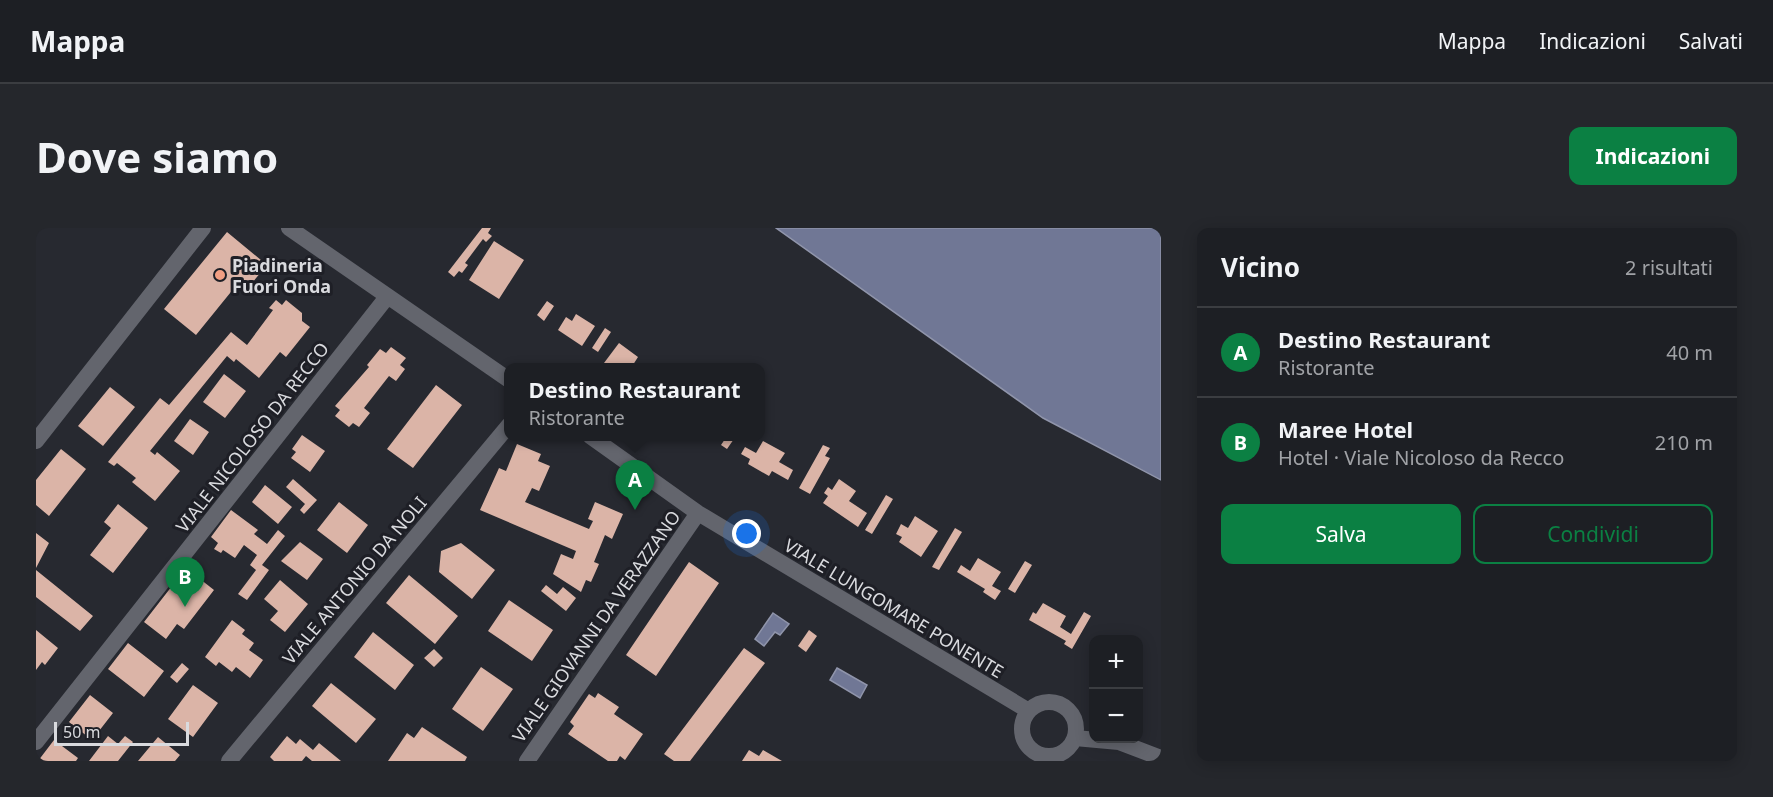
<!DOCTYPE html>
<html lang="it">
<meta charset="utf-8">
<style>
body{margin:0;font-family:"Noto Sans",sans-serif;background:#25272c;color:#f1f3f6}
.controls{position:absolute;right:18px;bottom:18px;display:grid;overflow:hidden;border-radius:12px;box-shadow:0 3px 15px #0003}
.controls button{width:54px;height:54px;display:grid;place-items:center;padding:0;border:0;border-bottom:2px solid #3b3d41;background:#1d1f24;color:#f1f3f6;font:30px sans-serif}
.scale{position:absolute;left:18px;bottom:15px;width:135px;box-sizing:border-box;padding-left:6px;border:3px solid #d9dade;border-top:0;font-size:16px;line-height:21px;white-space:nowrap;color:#d9dade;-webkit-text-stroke:4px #1e1f26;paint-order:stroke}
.you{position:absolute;left:711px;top:306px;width:21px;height:21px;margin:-15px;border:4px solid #fff;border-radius:50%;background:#1a73e8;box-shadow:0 0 0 9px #1a73e833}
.badge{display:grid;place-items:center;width:39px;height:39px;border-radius:50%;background:#0b8043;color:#fff;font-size:20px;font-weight:700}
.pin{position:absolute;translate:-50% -50px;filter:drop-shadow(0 2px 3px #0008)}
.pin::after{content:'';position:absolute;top:32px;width:21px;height:18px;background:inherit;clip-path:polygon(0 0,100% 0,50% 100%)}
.popup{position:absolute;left:468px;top:135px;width:261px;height:78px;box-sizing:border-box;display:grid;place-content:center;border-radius:12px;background:#1d1f24;filter:drop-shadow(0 2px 4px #0005);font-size:20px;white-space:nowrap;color:#a0a2a6}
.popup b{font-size:22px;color:#f1f3f6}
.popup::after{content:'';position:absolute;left:50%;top:100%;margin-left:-12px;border:12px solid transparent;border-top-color:#1d1f24}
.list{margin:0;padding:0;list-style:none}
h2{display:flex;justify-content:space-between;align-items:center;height:78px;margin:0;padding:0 24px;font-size:26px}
h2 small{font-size:20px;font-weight:400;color:#a0a2a6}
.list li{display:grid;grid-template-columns:39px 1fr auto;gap:18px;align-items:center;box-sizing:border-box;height:90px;padding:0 24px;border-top:2px solid #3b3d41}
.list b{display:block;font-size:22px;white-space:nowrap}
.list p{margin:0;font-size:20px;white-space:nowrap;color:#a0a2a6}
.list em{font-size:20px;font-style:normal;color:#a0a2a6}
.actions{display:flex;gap:12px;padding:18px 24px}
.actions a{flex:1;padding:14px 0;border:2px solid #0b8043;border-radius:12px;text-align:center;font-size:21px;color:#0b8043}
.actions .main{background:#0b8043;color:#fff}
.map{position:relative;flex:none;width:1125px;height:533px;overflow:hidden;border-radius:12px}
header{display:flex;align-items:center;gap:36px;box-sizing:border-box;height:84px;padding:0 30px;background:#1d1f24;border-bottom:2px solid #3b3d41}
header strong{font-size:28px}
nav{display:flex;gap:33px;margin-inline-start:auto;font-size:21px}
.intro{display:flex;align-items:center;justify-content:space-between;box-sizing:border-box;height:144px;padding:0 36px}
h1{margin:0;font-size:42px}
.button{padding:15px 27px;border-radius:12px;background:#0b8043;color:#fff;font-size:21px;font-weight:700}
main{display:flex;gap:36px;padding:0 36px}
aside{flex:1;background:#1d1f24;border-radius:12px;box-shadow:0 3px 15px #0003}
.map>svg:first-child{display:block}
.water{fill:#707795;stroke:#9095ab;stroke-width:1.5}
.building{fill:#dbb4a7}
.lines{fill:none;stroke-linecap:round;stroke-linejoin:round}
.minor{stroke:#63656d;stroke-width:16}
.poi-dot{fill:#f39f83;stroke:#1e1f26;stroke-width:2}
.labels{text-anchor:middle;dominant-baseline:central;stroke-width:6;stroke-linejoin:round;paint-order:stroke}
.poi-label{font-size:18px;font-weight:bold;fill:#d9dade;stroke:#1e1f26;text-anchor:start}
.street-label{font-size:18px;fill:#d9dade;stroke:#1e1f26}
</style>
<header>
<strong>Mappa</strong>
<nav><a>Mappa</a><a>Indicazioni</a><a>Salvati</a></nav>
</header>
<div class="intro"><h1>Dove siamo</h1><a class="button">Indicazioni</a></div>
<main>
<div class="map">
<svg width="1125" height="533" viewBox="0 0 1125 533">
<rect width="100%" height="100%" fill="#272930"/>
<path class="water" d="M 740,0 L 1125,0 L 1125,252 L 1007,190 Z
M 737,385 L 753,396 L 744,407 L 739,404 L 728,418 L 719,411 Z
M 801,440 L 831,457 L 824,470 L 794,452 Z"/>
<path class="building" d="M 446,0 L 455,0 L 452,5 L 456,8 L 450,14 L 447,11 L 429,35 L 432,37 L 426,45 L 423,43 L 418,49 L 412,44 Z
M 191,4 L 231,37 L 211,61 L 203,54 L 160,107 L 128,81 Z
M 458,13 L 488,32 L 463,71 L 433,52 Z
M 240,72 L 246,77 L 250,72 L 266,85 L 266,93 L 274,99 L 250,129 L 244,124 L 223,150 L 200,131 L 198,134 L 191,128 L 114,223 L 119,227 L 121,224 L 144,243 L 119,273 L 96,254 L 100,250 L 81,235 L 78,238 L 72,234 L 124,170 L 133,177 L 195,104 L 211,117 L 237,82 L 233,80 Z
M 511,73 L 518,78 L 508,93 L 501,87 Z
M 540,86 L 559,98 L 546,118 L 522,102 L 530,89 L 536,93 Z
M 569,100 L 575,104 L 562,124 L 556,120 Z
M 583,115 L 602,129 L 595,140 L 574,140 L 568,135 Z
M 355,119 L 370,130 L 364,137 L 369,141 L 360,153 L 353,148 L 328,180 L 334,185 L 323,199 L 317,195 L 313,199 L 299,188 L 304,182 L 299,178 L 333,139 L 331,137 L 344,121 L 350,125 Z
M 188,146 L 210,163 L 189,190 L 167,174 Z
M 400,157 L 426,177 L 377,240 L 351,221 Z
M 74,159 L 99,179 L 67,218 L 42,198 Z
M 154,191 L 173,204 L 157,227 L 138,213 Z
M 266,207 L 289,223 L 274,244 L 255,230 L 260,224 L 256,221 Z
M 691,208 L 700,208 L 691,221 L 685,217 Z
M 727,213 L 749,225 L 743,234 L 757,242 L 752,252 L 736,243 L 733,248 L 712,236 L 714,231 L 705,226 L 709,219 L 720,225 Z
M 481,216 L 505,226 L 502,233 L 514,238 L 503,263 L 496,260 L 489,274 L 553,301 L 557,293 L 552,291 L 559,274 L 587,286 L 576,311 L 569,307 L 558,334 L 563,336 L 555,354 L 550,352 L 545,364 L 517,346 L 525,326 L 537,331 L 540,323 L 444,282 L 463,240 L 470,243 Z
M 787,217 L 794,220 L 789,228 L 794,230 L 774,266 L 763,260 Z
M 25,221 L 50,241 L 13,288 L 0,277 L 0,252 Z
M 257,251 L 281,272 L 268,286 L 264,282 L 269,276 L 250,259 Z
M 803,251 L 820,263 L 813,273 L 831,285 L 822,299 L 787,275 L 792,268 L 788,265 L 792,259 L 796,262 Z
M 229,257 L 256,279 L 242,296 L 216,274 Z
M 850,267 L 857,271 L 836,306 L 829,302 Z
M 303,274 L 332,297 L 311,325 L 281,302 Z
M 82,276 L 112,300 L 77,345 L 54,327 L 75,300 L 68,294 Z
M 195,282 L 222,302 L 218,306 L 231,316 L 242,302 L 249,308 L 226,337 L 233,342 L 211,372 L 202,366 L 220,342 L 214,337 L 221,327 L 208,317 L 199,330 L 187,322 L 185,325 L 178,321 L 182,315 L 175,309 Z
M 879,288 L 902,303 L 885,329 L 863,314 L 866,309 L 860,306 L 865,296 L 872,300 Z
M 919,300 L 926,304 L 903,342 L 896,339 Z
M 0,305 L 13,315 L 0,340 Z
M 264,314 L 287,331 L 271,352 L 245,333 Z
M 425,315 L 459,342 L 436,371 L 403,344 L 405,323 Z
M 942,330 L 965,344 L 956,358 L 965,363 L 959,372 L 947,364 L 949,361 L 921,344 L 925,337 L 934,343 Z
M 989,333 L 996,337 L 979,365 L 972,361 Z
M 653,334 L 683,355 L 620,448 L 590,427 Z
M 150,340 L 178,362 L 148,401 L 141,396 L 130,411 L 108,394 Z
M 0,342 L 57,388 L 44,403 L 0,369 Z
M 373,347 L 422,388 L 399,416 L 350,375 Z
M 244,352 L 272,376 L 249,404 L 234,392 L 242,383 L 228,371 Z
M 510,357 L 521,366 L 527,359 L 540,370 L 530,383 L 505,363 Z
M 473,372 L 517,402 L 496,433 L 452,403 Z
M 1007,375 L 1030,388 L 1024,399 L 1035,406 L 1048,384 L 1055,388 L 1036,421 L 1028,416 L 1030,413 L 993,392 L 997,384 L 1000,386 Z
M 196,392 L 209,402 L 206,406 L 218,415 L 213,422 L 227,432 L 214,450 L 200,439 L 196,444 L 183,434 L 180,438 L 169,429 Z
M 0,402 L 22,420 L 9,437 L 6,434 L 0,442 Z
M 773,402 L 781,408 L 770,424 L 762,418 Z
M 337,404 L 378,437 L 359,462 L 318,429 Z
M 92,415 L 128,443 L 108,469 L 72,441 Z
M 708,420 L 729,435 L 654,533 L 638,533 L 628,526 Z
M 398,421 L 407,430 L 398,439 L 388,430 Z
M 146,435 L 153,441 L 141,455 L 134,449 Z
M 445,439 L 477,461 L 447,503 L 416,481 Z
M 295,455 L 340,491 L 320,515 L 276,478 Z
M 157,457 L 182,475 L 157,509 L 132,491 Z
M 562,465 L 583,479 L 578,486 L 607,506 L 589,532 L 584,528 L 581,533 L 572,533 L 532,506 L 538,498 L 534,494 L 553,466 L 559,470 Z
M 54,467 L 77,485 L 56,512 L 33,494 Z
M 386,499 L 431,529 L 429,533 L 352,533 L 371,505 L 378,510 Z
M 72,508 L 82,516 L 89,508 L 97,514 L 82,533 L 53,533 Z
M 251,508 L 260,516 L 264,511 L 277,522 L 283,515 L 305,533 L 276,533 L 270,528 L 266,533 L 238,533 L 234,529 Z
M 122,509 L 144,527 L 139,533 L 102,533 Z
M 18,512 L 42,530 L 40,533 L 2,533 Z
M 713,522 L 723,528 L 727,522 L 746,533 L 706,533 Z"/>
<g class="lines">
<path class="minor" d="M 253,0 L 473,152
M 554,208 L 662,285 L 993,483
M 0,213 L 167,0
M986 501a27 27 0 1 1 54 0a27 27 0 1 1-54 0Z
M 1039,510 L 1083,514 L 1125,530
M 0,514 L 351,69
M 193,533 L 473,197
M 491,533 L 662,285"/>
</g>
<circle class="poi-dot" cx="184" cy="47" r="6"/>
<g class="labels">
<g class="poi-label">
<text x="196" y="37">Piadineria<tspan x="196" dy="21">Fuori Onda</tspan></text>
</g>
<g class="street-label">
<text transform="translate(216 209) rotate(-52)">VIALE NICOLOSO DA RECCO</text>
<text transform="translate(318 352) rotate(-50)">VIALE ANTONIO DA NOLI</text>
<text transform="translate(858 380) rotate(31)">VIALE LUNGOMARE PONENTE</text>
<text transform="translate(560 398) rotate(-55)">VIALE GIOVANNI DA VERAZZANO</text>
</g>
</g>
</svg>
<div class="controls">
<button>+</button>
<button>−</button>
</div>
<div class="scale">50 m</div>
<div class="you"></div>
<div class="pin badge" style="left:599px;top:282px">A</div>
<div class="popup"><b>Destino Restaurant</b>Ristorante</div>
<div class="pin badge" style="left:149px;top:379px">B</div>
</div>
<aside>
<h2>Vicino<small>2 risultati</small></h2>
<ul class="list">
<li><span class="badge">A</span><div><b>Destino Restaurant</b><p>Ristorante</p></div><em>40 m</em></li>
<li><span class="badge">B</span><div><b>Maree Hotel</b><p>Hotel · Viale Nicoloso da Recco</p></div><em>210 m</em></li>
</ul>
<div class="actions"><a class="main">Salva</a><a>Condividi</a></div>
</aside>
</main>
